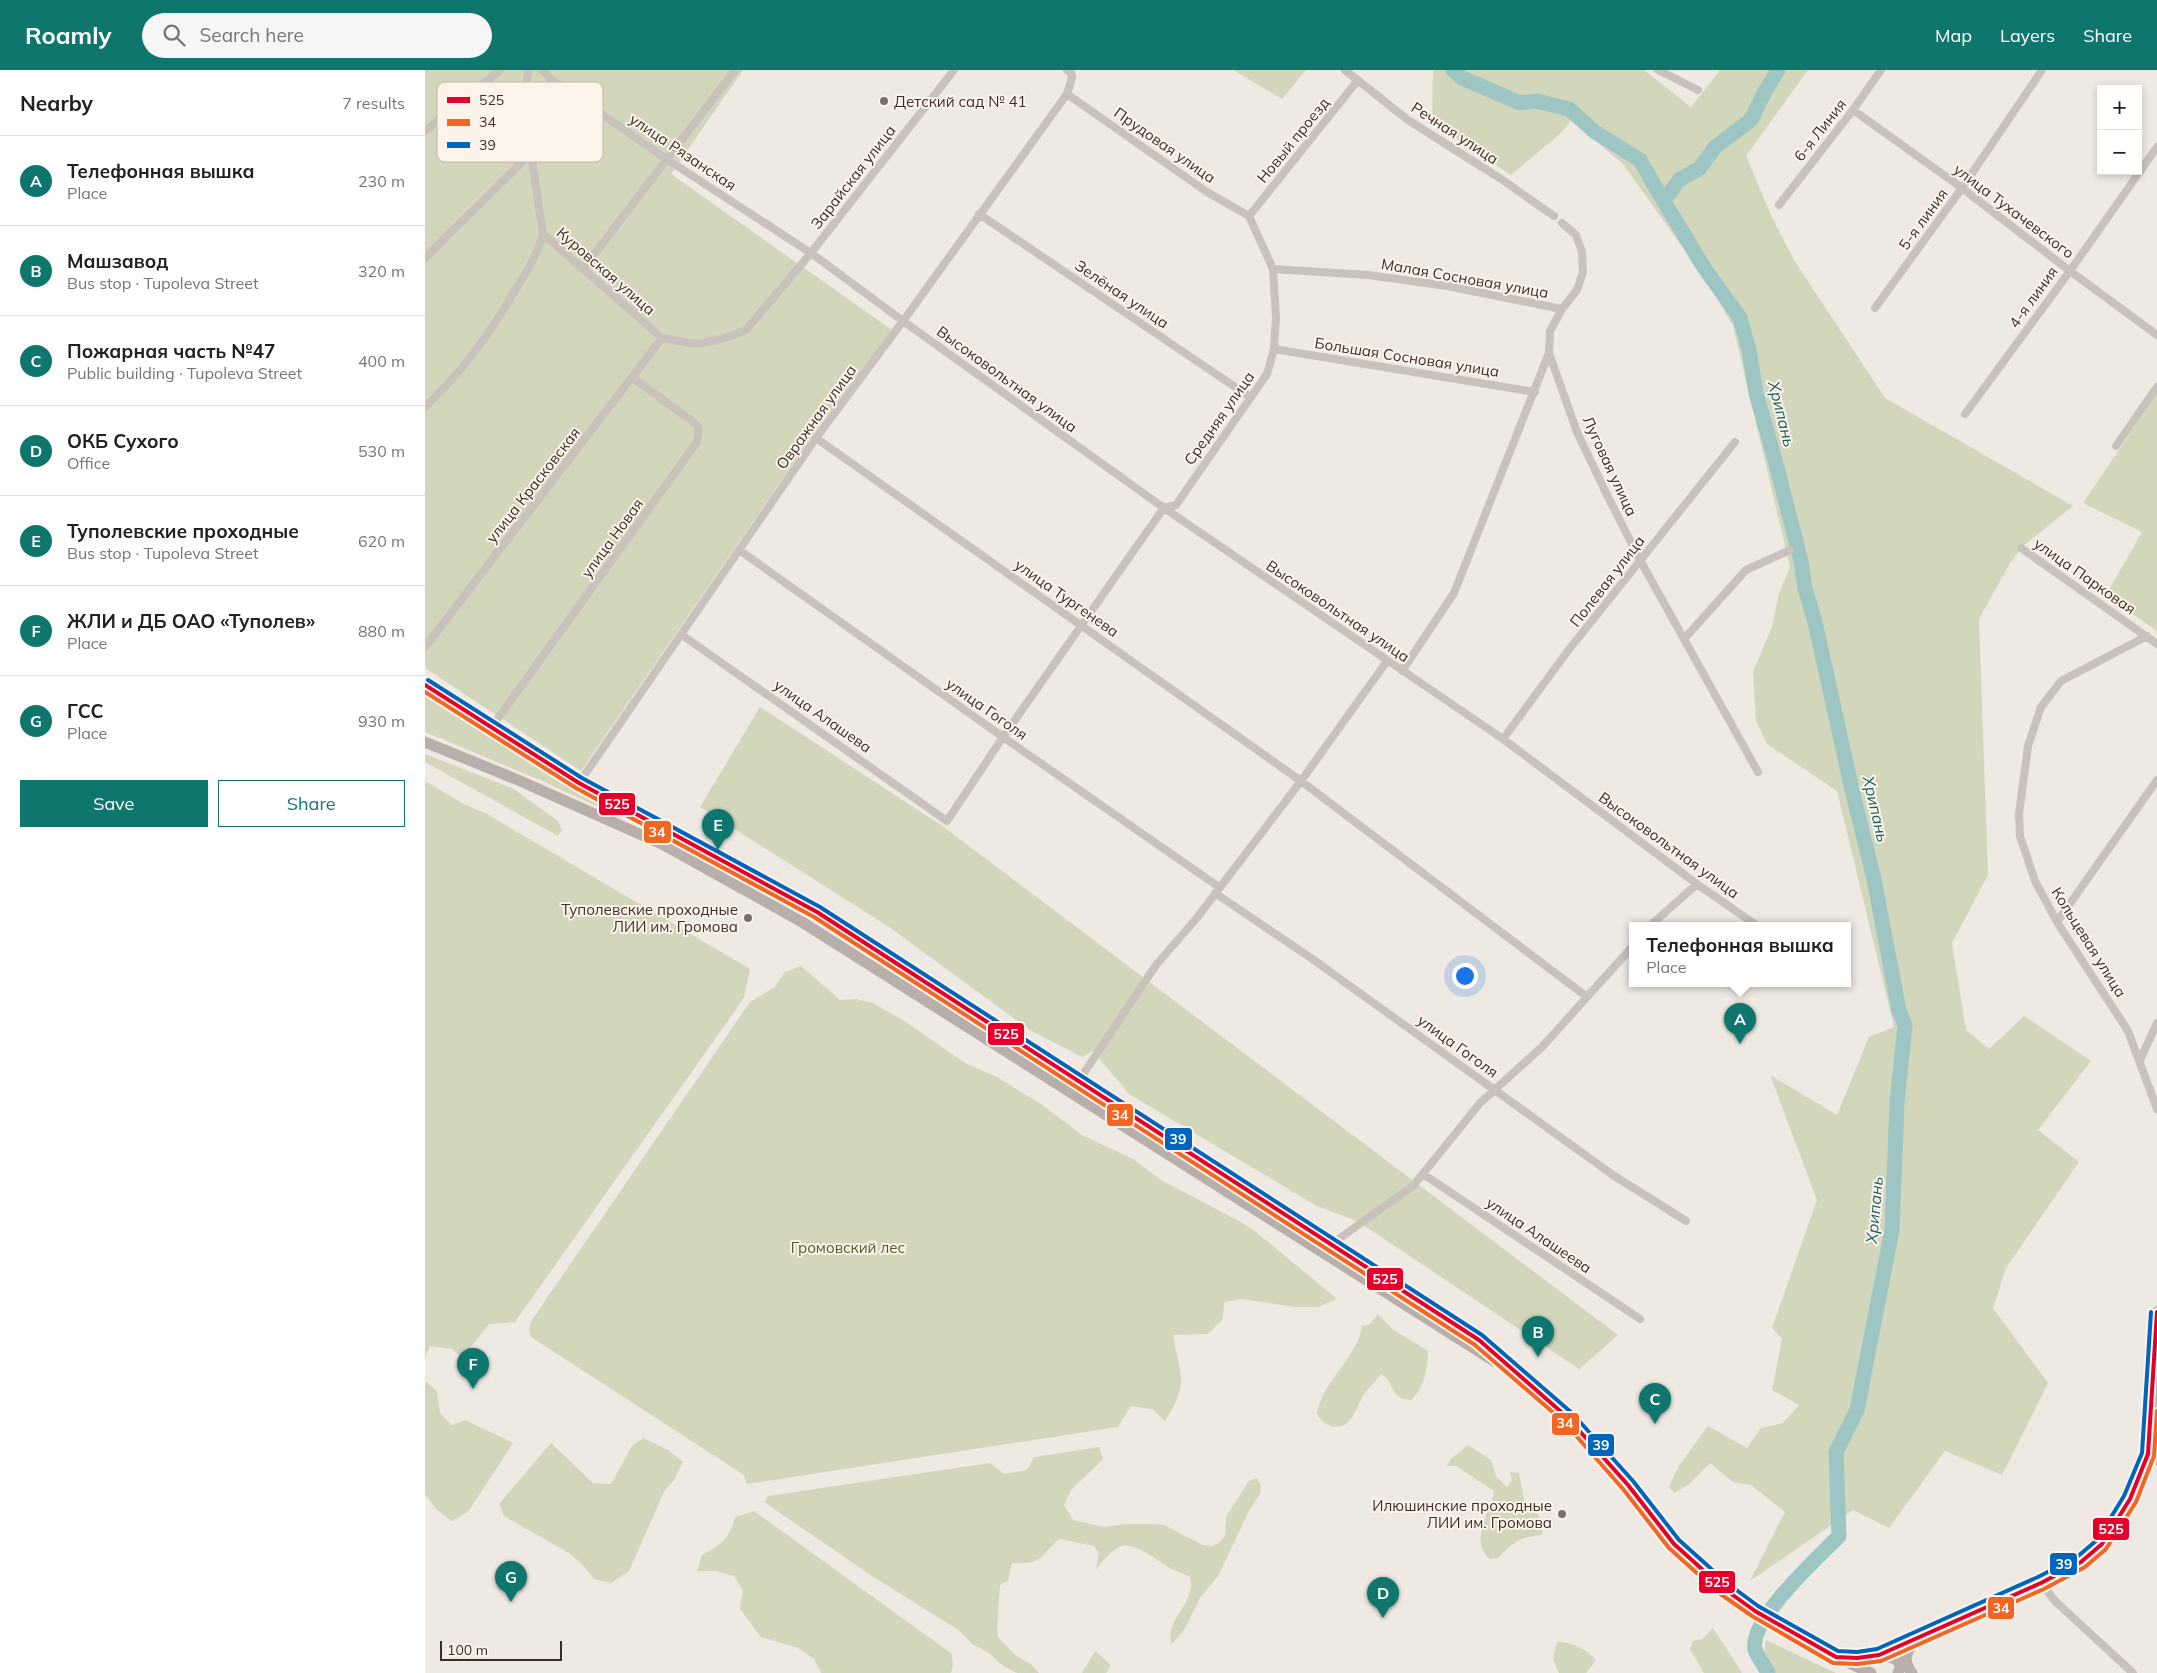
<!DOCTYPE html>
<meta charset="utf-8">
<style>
body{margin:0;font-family:Mulish,sans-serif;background:#f6f6f6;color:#202124}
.controls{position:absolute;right:15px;top:15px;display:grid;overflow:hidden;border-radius:0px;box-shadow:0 2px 8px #0003}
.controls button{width:45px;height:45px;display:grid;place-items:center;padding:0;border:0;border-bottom:1px solid #e0e0e0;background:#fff;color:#202124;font:25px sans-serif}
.scale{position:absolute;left:15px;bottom:12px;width:122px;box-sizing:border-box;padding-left:5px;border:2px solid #3b2d28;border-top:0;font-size:14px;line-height:18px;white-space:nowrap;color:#3b2d28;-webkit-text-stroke:4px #fcf3ea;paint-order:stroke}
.you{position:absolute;left:1039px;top:905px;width:18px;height:18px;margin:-12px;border:4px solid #fff;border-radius:50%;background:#1a73e8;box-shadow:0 0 0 8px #1a73e833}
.badge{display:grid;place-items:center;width:32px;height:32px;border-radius:50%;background:#0f766e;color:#fff;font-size:16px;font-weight:700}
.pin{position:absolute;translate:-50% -41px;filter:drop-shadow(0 1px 2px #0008)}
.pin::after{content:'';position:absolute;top:26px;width:18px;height:15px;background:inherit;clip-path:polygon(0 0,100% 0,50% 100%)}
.popup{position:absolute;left:1204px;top:852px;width:222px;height:65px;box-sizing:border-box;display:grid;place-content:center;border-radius:0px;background:#fff;filter:drop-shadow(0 1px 4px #0005);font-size:16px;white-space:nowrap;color:#757577}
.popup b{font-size:19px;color:#202124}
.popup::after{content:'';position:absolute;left:50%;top:100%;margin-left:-10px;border:10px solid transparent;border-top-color:#fff}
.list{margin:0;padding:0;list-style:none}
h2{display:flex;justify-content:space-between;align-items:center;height:65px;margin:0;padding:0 20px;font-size:21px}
h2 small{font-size:16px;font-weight:400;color:#757577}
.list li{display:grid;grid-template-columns:32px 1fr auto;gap:15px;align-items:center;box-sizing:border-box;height:90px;padding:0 20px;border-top:1px solid #e0e0e0}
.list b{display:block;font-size:19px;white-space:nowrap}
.list p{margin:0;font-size:16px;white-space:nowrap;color:#757577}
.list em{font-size:16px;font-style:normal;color:#757577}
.actions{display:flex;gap:10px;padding:15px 20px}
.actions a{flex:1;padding:11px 0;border:1px solid #0f766e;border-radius:0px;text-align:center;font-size:18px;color:#0f766e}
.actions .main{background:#0f766e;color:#fff}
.icon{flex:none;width:28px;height:28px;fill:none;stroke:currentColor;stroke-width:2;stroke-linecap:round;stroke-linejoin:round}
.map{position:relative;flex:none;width:1732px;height:1603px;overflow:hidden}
header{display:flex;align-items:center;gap:30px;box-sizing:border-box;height:70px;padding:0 25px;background:#0f766e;color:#fff}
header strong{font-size:24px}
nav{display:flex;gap:28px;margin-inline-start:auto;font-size:18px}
.search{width:350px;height:45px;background:#f6f6f6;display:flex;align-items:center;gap:12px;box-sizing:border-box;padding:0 18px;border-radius:28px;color:#757577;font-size:19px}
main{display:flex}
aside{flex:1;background:#fff}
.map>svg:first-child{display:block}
.green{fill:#d2d6bb}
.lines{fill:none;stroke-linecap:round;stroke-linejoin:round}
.river{stroke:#9cc5c3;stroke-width:15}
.street{stroke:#c9c1bb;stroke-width:8}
.primary{stroke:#b8afaa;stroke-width:11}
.bus-1-casing{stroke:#fcf3ea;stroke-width:8}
.bus-2-casing{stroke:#fcf3ea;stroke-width:8}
.bus-3-casing{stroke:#fcf3ea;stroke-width:8}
.bus-1{stroke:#e4002b;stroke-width:4}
.bus-2{stroke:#f26522;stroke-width:4}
.bus-3{stroke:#0065bd;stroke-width:4}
.poi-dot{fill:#7a6f69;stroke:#fcf3ea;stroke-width:2}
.labels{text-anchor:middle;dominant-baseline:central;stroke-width:4;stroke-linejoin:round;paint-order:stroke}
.poi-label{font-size:15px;fill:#3b2d28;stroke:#fcf3ea;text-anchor:end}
.street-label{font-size:15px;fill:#3b2d28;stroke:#fcf3ea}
.park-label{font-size:15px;fill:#4c5c29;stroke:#fcf3ea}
.water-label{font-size:16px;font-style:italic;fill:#186161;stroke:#fcf3ea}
.key{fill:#fcf3ea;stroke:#c2b8b0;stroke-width:1}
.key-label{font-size:14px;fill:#3b2d28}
.line-badge{stroke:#fcf3ea;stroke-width:2}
.badge-label{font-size:14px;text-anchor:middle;font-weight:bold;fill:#fff}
</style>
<header>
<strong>Roamly</strong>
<div class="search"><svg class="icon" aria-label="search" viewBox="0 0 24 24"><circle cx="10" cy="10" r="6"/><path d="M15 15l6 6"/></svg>Search here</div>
<nav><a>Map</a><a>Layers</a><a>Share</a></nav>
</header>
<main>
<aside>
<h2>Nearby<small>7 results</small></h2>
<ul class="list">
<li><span class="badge">A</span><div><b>Телефонная вышка</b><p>Place</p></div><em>230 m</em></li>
<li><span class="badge">B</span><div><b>Машзавод</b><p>Bus stop · Tupoleva Street</p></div><em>320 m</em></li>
<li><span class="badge">C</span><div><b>Пожарная часть №47</b><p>Public building · Tupoleva Street</p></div><em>400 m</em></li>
<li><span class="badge">D</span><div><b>ОКБ Сухого</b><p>Office</p></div><em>530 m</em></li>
<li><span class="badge">E</span><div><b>Туполевские проходные</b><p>Bus stop · Tupoleva Street</p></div><em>620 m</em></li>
<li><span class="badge">F</span><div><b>ЖЛИ и ДБ ОАО «Туполев»</b><p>Place</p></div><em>880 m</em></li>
<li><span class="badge">G</span><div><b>ГСС</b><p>Place</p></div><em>930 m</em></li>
</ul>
<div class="actions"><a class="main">Save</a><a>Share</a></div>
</aside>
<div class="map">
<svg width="1732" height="1603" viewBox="0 0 1732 1603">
<rect width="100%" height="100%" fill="#efe9e3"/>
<path class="green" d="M 0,0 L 318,0 L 246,104 L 467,260 L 394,356 L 156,701 L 0,598 Z
M 808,0 L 881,0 L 857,29 Z
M 1008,0 L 1219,0 L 1266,37 L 1295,0 L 1383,0 L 1321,86 L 1346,145 L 1369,190 L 1460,328 L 1648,436 L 1599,475 L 1585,493 L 1554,549 L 1563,805 L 1527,873 L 1541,960 L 1564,979 L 1599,946 L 1666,991 L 1613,1060 L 1654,1092 L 1581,1198 L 1568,1238 L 1623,1313 L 1577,1405 L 1520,1381 L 1464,1458 L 1428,1440 L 1325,1511 L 1360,1442 L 1326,1415 L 1308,1412 L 1285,1393 L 1263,1415 L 1249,1423 L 1244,1417 L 1253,1397 L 1283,1356 L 1322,1378 L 1336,1358 L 1358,1353 L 1374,1335 L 1347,1320 L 1357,1269 L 1347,1258 L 1392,1130 L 1345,1005 L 1412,1045 L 1444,967 L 1469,957 L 1412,721 L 1342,674 L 1331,651 L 1328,602 L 1347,557 L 1354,523 L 1365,497 L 1308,256 L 1283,213 L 1198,94 L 1146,50 L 1136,63 L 1086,105 L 1007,53 Z
M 1732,324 L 1732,561 L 1681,525 L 1717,462 L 1658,433 Z
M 0,624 L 154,718 L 214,752 L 213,755 L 115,710 L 0,662 Z
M 335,637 L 516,755 L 1193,1265 L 1154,1299 L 932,1151 L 892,1136 L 704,1024 L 668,981 L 657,987 L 605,960 L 464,857 L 275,737 Z
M 0,684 L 89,719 L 133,751 L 137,760 L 133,766 L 0,692 Z
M 0,711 L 39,734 L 62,744 L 325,899 L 319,928 L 90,1252 L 64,1254 L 37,1288 L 27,1279 L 5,1276 L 0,1288 Z
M 376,896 L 415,930 L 431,929 L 448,933 L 481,952 L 540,993 L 572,1007 L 616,1034 L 657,1065 L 708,1089 L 736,1110 L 816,1152 L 831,1162 L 912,1229 L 893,1237 L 871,1237 L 816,1229 L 799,1232 L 798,1249 L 783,1264 L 748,1265 C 755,1307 765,1311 740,1351 L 727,1339 L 706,1336 L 693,1357 L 322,1414 L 319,1405 L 106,1267 L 104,1259 L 107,1250 L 325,932 L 350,917 L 360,902 Z
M 953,1244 L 967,1259 L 1003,1281 C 1003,1298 999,1318 986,1330 C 963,1329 971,1312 956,1304 C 951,1311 945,1316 940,1323 C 932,1334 928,1358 911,1357 C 901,1356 897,1351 892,1344 C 897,1312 934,1285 937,1256 L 945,1254 Z
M 0,1311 L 12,1321 L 15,1343 L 27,1355 L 40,1350 L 88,1373 L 43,1442 L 27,1451 L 12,1440 L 0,1424 Z
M 218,1368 L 243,1380 L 258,1392 L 250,1408 L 239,1422 L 204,1501 L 186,1513 L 169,1509 L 158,1495 L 144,1483 L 79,1446 L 74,1434 L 126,1373 L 168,1413 L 186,1414 L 207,1376 Z
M 1043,1375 L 1066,1390 L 1071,1406 L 1082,1417 L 1087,1410 L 1085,1402 L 1094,1403 L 1100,1435 C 1113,1443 1120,1449 1117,1465 C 1095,1467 1088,1472 1073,1488 L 1065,1489 C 1043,1469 1066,1444 1069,1421 L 1031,1396 L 1022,1396 L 1026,1389 Z
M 674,1377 L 678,1389 L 646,1420 L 639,1435 L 648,1450 L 679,1457 L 699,1454 L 730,1454 L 739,1455 L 778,1475 L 787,1476 L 794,1473 L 800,1466 L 801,1447 L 824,1411 L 832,1408 L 836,1416 L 835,1424 L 824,1441 L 793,1506 L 775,1528 L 759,1560 L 747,1574 C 738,1550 773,1532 765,1507 C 759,1504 752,1502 747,1499 C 735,1493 711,1472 697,1476 C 687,1479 676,1492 671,1500 L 674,1483 L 669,1476 L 635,1469 C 625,1475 619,1489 607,1492 C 602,1494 593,1493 587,1493 L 583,1511 L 575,1515 L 572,1558 L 573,1567 L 591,1586 L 606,1594 L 614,1603 L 592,1603 L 578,1596 L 564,1583 L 547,1574 L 535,1561 L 447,1506 L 339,1432 L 343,1426 L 565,1393 L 579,1404 L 602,1400 L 609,1387 Z
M 329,1441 L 527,1584 L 528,1596 L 526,1603 L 396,1603 L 389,1589 L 373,1578 L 336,1567 L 315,1539 L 318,1521 L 309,1506 L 291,1501 L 272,1501 L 277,1485 C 297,1474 304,1470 310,1447 Z
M 1288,1558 L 1317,1603 L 1279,1603 L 1265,1579 L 1268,1571 L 1277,1569 Z
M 1341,1570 L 1411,1603 L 1336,1603 Z
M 1132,1572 C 1147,1572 1161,1579 1171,1590 L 1161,1603 L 1134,1603 L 1128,1589 Z
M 670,1581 L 686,1595 L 681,1603 L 657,1603 Z"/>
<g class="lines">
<path class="river" d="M 1028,0 L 1037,8 L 1095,33 L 1112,31 L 1144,39 L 1170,62 L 1215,90 L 1235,125 L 1278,196 L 1315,248 L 1324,280 L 1331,323 L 1350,390 L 1376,491 L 1380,518 L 1390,552 L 1427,720 L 1449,809 L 1474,941 L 1480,955 L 1472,1033 L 1467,1160 L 1432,1340 L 1411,1382 L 1414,1466 C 1394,1487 1324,1549 1330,1579 C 1332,1587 1340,1596 1343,1603
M 1235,125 L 1244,124 L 1254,110 L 1275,98 L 1290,77 L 1326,50 L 1338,25 L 1353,0"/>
<path class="street" d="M 103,0 L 101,24 L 106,83 L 118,164 L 237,268 L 271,274 L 297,269 L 321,260 L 386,183 L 529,0
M 117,0 L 126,9 L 243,90 L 386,183 L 478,251 L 739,438 L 1078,669 L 1272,814 L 1331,855
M 920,0 L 983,50 L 1076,109 L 1129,146
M 1233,0 L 1273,20
M 642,24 L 782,122 L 824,146
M 1428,40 L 1537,118 L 1645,201 L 1732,265
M 0,61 L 75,0
M 1354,135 L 1428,40 L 1456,0
M 554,144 L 825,327
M 824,146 L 933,10
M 0,188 L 106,83
M 158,199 L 310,0
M 848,199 L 943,205 L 1022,216 L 1137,239
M 1450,238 L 1537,118 L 1617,0
M 849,279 L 1110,322
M 1124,283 L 1152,362 L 1182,425 L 1215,490 L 1333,702
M 0,337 C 37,301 63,267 89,222 C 101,203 112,186 118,164
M 1540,344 L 1645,201 L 1732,77
M 391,368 L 876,711 L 1162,927
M 1691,376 L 1732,317
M 1596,478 L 1732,574
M 314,480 L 578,667 L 794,817
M 257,565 L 522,751 L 578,667 L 719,466 L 739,438 L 751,435 L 842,304 L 849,279 L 851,247 L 848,199 L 824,146
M 1722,566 L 1636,611 L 1616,637 L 1603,676 L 1594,744 L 1595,766 L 1610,811 L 1632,852 L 1703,961 L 1732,1039
M 1259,569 L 1321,500 L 1365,480
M 0,577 L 237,268
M 977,601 L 1029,523 L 1124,283 L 1125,261 L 1137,239 L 1152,220 L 1158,202 L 1157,182 L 1151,165 L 1137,153
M 66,658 L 272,372 L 274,358 L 267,351 L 208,308
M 1078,669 L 1142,582 L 1310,372
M 154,713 L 391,368 L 478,251 L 642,24 L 647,8 L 646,3 L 642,0
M 790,823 L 886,888 L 1188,1105 L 1261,1151
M 1632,852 L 1732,710
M 1226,855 L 1272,814
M 1715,990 L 1732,953
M 653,1012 L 731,895 L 771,849 L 876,711 L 962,591
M 998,1104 L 1215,1249
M 909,1176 L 915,1168 L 988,1116 L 1055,1033 L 1117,977 L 1208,876
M 1723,1384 L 1732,1391
M 1616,1513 L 1630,1531 L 1708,1603"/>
<path class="primary" d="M 0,615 L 154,713 L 392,842 L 1054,1270 C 1092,1302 1131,1333 1164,1369 C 1203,1413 1235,1462 1278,1501 C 1326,1545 1387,1577 1446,1603
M 0,672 L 93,710 L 237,774 L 377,852 L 1069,1291
M 1455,1585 L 1471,1589 L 1476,1596 L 1473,1603
M 1418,1588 L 1432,1588 L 1454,1585 L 1537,1549 L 1616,1513 L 1656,1492 L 1677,1474 L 1705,1429 L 1723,1384 L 1732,1242
M 1487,1603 C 1477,1590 1481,1582 1491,1570"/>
<g class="bus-1-casing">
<path id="bus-1" d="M 0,615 L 154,713 L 392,842 L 1054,1270 L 1142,1347 L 1203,1415 L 1249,1474 L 1298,1518 L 1330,1541 L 1411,1587 L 1432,1588 L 1454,1585 L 1616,1513 L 1656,1492 L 1677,1474 L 1705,1429 L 1723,1384 L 1732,1242"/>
</g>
<g class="bus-2-casing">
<path id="bus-2" d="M 0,622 L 151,718 L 389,847 L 1050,1275 L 1138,1351 L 1198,1419 L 1244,1478 L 1294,1523 L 1327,1546 L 1408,1593 L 1432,1594 L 1456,1591 L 1619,1519 L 1660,1497 L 1681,1479 L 1711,1432 L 1729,1386 L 1732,1341"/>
</g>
<g class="bus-3-casing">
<path id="bus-3" d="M 3,610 L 157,708 L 395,837 L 1057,1265 L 1147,1343 L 1208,1411 L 1254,1470 L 1302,1513 L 1333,1536 L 1413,1581 L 1432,1582 L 1452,1579 L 1613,1507 L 1652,1487 L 1672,1470 L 1699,1426 L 1717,1383 L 1726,1242"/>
</g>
<use href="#bus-1" class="bus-1"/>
<use href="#bus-2" class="bus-2"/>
<use href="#bus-3" class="bus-3"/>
</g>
<g class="poi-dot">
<circle cx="459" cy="31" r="5"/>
<circle cx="323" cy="848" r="5"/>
<circle cx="1137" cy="1444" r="5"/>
</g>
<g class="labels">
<g class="poi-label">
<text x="469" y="31" text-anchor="start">Детский сад № 41</text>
<text x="313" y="839">Туполевские проходные<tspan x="313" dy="17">ЛИИ им. Громова</tspan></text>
<text x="1127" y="1435">Илюшинские проходные<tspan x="1127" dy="17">ЛИИ им. Громова</tspan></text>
</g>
<g class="street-label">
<text transform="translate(1395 60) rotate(-52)">6-я Линия</text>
<text transform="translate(1030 63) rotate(33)">Речная улица</text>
<text transform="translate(868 70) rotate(-51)">Новый проезд</text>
<text transform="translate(740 75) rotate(35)">Прудовая улица</text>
<text transform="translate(258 82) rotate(34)">улица Рязанская</text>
<text transform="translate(428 107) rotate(-52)">Зарайская улица</text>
<text transform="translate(1589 141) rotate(37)">улица Тухачевского</text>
<text transform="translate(1498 149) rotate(-54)">5-я линия</text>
<text transform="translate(181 201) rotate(41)">Куровская улица</text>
<text transform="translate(1040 208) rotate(10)">Малая Сосновая улица</text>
<text transform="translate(697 224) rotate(34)">Зелёная улица</text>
<text transform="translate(1608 227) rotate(-54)">4-я линия</text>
<text transform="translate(982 287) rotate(9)">Большая Сосновая улица</text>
<text transform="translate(582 309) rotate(36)">Высоковольтная улица</text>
<text transform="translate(391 347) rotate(-54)">Овражная улица</text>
<text transform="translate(794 348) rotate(-55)">Средняя улица</text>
<text transform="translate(1185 396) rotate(65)">Луговая улица</text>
<text transform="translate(108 415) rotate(-52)">улица Красковская</text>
<text transform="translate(187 468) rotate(-54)">улица Новая</text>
<text transform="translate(1660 506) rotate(35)">улица Парковая</text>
<text transform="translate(1182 511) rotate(-52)">Полевая улица</text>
<text transform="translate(642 528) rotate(35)">улица Тургенева</text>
<text transform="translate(913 541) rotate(34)">Высоковольтная улица</text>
<text transform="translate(562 639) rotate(35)">улица Гоголя</text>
<text transform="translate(398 646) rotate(35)">улица Алашева</text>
<text transform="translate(1244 775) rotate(36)">Высоковольтная улица</text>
<text transform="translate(1664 872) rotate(58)">Кольцевая улица</text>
<text transform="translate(1033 976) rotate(36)">улица Гоголя</text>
<text transform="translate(1114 1165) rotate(34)">улица Алашеева</text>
</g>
<g class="park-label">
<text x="423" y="1177">Громовский лес</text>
</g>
<g class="water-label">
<text transform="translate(1357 344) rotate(76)">Хрипань</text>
<text transform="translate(1451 739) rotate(77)">Хрипань</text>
<text transform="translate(1449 1140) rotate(-85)">Хрипань</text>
</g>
</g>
<rect x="12" y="12" width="166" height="80" rx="8" class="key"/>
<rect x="22" y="27" width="23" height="6" fill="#e4002b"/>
<rect x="22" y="49" width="23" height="7" fill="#f26522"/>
<rect x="22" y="72" width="23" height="6" fill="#0065bd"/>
<g class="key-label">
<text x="54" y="35">525</text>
<text x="54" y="57">34</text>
<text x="54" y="80">39</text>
</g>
<g class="line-badge">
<rect x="173" y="722" width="38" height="24" rx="5" fill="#e4002b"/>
<rect x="218" y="750" width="29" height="24" rx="5" fill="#f26522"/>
<rect x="562" y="952" width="38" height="24" rx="5" fill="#e4002b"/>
<rect x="681" y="1033" width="28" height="24" rx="5" fill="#f26522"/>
<rect x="739" y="1057" width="29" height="24" rx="5" fill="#0065bd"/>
<rect x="941" y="1197" width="38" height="24" rx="5" fill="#e4002b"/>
<rect x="1126" y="1342" width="29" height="24" rx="5" fill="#f26522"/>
<rect x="1162" y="1363" width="28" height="24" rx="5" fill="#0065bd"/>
<rect x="1667" y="1447" width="38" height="24" rx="5" fill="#e4002b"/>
<rect x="1624" y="1482" width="29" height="24" rx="5" fill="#0065bd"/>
<rect x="1273" y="1500" width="38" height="24" rx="5" fill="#e4002b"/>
<rect x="1562" y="1526" width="28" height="24" rx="5" fill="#f26522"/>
</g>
<g class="badge-label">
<text x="192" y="739">525</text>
<text x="232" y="767">34</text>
<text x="581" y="969">525</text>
<text x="695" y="1050">34</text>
<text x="753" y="1074">39</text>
<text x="960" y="1214">525</text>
<text x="1140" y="1358">34</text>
<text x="1176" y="1380">39</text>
<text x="1686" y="1464">525</text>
<text x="1639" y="1499">39</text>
<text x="1292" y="1517">525</text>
<text x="1576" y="1543">34</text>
</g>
</svg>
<div class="controls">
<button>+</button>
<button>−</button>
</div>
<div class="scale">100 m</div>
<div class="you"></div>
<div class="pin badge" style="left:1315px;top:974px">A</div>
<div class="popup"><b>Телефонная вышка</b>Place</div>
<div class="pin badge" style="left:1113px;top:1287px">B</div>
<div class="pin badge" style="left:1230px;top:1354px">C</div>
<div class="pin badge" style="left:958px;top:1548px">D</div>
<div class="pin badge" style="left:293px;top:780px">E</div>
<div class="pin badge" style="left:48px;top:1319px">F</div>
<div class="pin badge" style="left:86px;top:1532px">G</div>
</div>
</main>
